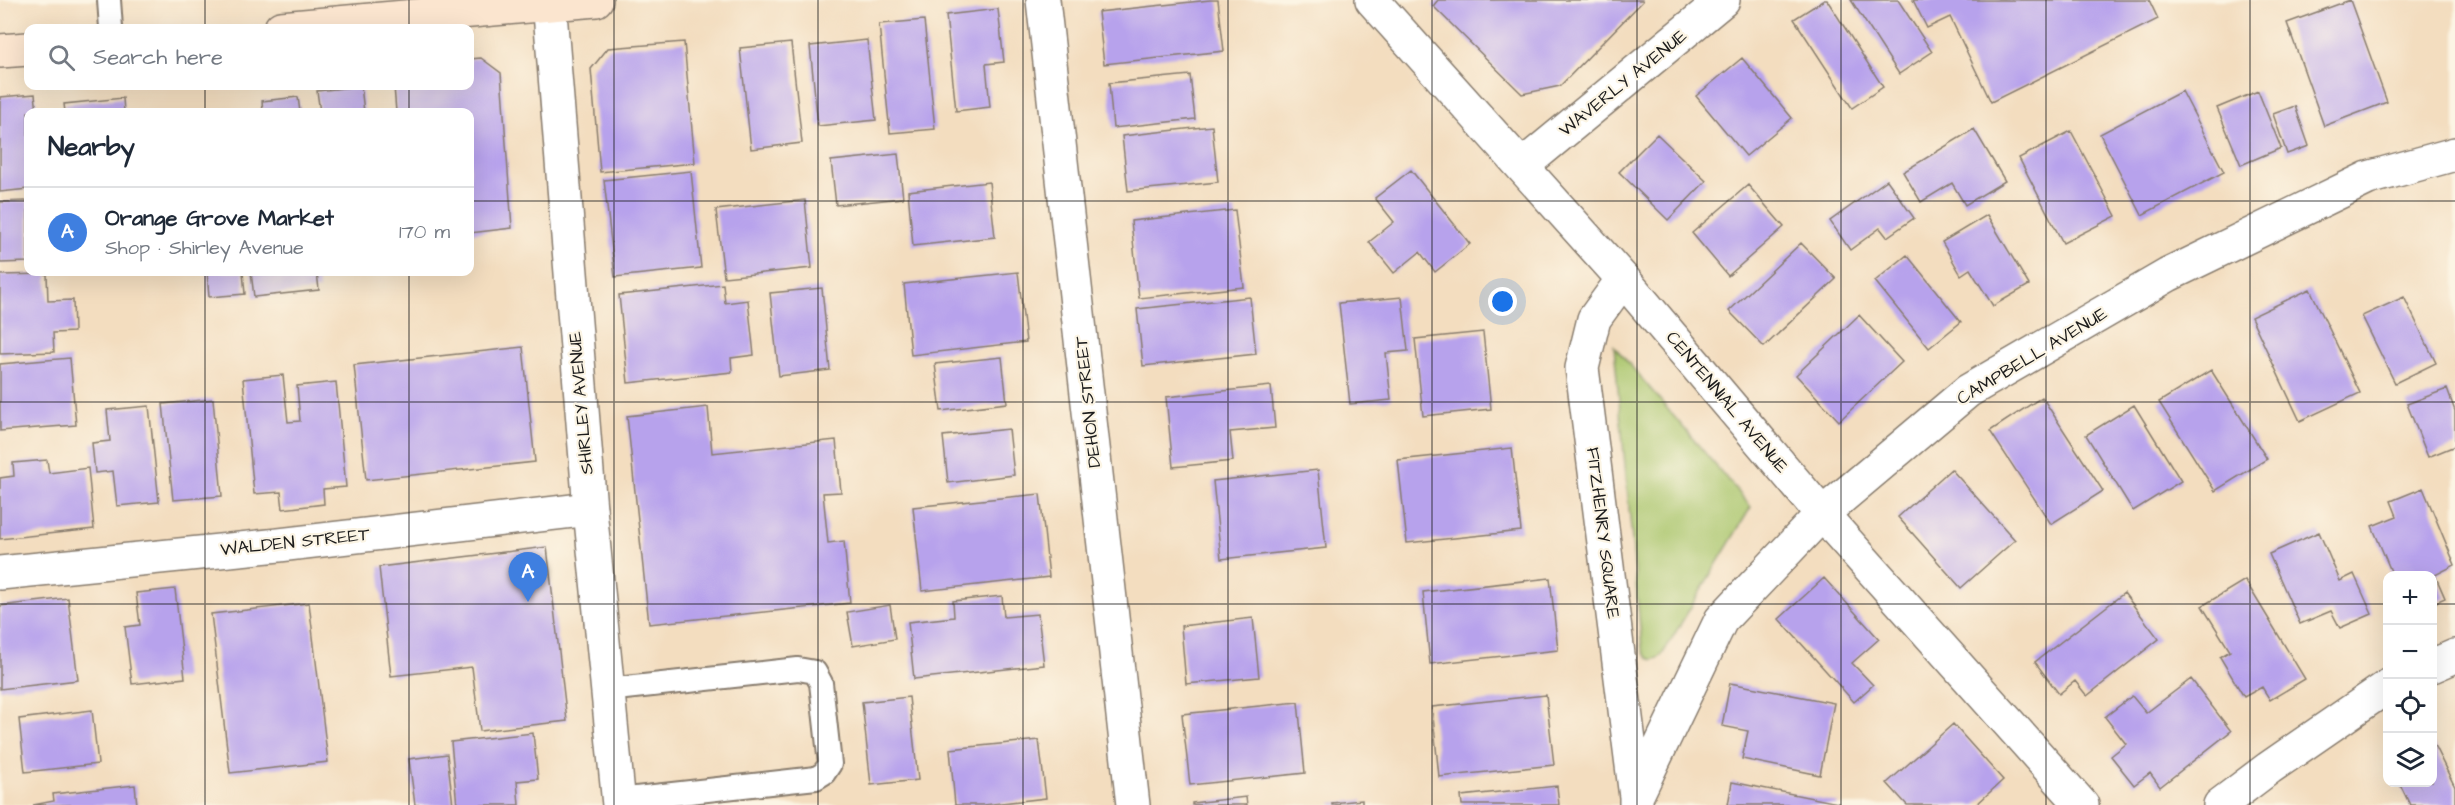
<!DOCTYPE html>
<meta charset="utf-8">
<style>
body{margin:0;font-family:"Architects Daughter",sans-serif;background:#f6f6f7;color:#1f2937}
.controls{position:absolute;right:18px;bottom:18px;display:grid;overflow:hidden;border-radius:12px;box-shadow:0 6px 24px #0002}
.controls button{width:54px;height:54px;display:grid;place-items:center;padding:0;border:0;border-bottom:2px solid #e0e1e3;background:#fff;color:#1f2937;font:30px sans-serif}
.you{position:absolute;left:1503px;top:302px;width:21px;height:21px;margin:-15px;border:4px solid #fff;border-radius:50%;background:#1a73e8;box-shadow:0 0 0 9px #1a73e833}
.badge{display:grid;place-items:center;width:39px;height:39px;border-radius:50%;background:#7c3aed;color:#fff;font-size:20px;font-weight:700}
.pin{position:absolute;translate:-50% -50px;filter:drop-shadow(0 2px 3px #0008)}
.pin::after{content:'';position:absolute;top:32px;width:21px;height:18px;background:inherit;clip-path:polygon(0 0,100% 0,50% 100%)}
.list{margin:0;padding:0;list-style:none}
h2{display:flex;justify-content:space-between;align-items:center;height:78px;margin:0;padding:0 24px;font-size:26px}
h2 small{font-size:20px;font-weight:400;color:#747a83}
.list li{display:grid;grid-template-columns:39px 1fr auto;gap:18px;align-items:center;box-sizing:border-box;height:90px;padding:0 24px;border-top:2px solid #e0e1e3}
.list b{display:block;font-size:22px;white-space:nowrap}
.list p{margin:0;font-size:20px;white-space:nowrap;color:#747a83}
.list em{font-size:20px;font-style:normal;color:#747a83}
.icon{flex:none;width:33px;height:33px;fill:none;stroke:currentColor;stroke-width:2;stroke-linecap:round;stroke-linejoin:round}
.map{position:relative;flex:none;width:2455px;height:805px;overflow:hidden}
.search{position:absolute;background:#fff;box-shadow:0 6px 24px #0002;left:24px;top:24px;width:450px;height:66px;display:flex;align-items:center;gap:15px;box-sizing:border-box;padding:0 21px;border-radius:12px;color:#747a83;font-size:22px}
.panel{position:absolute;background:#fff;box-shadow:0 6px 24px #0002;left:24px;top:108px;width:450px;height:168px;border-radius:12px}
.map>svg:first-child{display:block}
.green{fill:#aac66d;stroke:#637144;stroke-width:1.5}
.building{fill:#b7a2ec}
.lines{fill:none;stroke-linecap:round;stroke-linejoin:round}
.service-casing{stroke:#887c6e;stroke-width:26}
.minor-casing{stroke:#887c6e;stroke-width:36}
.tertiary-casing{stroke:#887c6e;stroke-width:36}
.secondary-casing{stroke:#887c6e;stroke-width:36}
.service{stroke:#fff;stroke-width:22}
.minor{stroke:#fff;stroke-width:33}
.tertiary{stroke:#fff;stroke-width:33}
.secondary{stroke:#fbe5cf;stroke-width:33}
.grid{fill:none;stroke:#1c1c1c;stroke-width:1.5;stroke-opacity:0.55}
.labels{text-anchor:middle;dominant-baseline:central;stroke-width:4.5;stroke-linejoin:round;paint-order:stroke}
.street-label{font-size:18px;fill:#1c1c1c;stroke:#fcf5e5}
</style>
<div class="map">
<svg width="2455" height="805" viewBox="0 0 2455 805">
<rect width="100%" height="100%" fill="#fcf5e5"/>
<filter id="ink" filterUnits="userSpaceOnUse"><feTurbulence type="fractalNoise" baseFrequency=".0167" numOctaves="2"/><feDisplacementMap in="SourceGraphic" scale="12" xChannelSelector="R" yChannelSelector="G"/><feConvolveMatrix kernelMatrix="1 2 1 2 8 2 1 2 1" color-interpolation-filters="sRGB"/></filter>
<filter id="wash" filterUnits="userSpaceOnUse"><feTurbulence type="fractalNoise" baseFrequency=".008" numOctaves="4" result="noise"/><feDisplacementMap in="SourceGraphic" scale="24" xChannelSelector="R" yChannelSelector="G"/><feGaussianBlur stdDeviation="1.35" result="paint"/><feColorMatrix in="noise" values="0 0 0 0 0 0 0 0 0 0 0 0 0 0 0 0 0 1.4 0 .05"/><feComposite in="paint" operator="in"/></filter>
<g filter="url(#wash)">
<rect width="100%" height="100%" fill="#f3ddbf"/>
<path class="green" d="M 1614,346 L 1751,507 L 1662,655 C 1652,663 1646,660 1642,648 Z"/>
<g id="blocks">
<path class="building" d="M 1210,0 L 1218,0 L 1224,51 L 1104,64 L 1098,12 Z
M 1438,0 L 1642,0 L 1643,1 L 1560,86 L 1522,94 L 1433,6 Z
M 1824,0 L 1827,0 L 1883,87 L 1852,108 L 1794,19 Z
M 1851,0 L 1898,0 L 1932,52 L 1899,74 Z
M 1913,0 L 2149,0 L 2158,19 L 1991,102 L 1950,17 L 1927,28 Z
M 2350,0 L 2387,102 L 2324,126 L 2287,23 Z
M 998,9 L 1004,62 L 986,64 L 990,107 L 956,111 L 946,15 Z
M 924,20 L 935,129 L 890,133 L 879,24 Z
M 867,40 L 876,120 L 818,126 L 810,46 Z
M 684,42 L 695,163 L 600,172 L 591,69 L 608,48 Z
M 791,43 L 802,143 L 751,149 L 740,48 Z
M 481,58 L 501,73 L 512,228 L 470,233 L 470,112 L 396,112 L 394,86 L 470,86 L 470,59 Z
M 1742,58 L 1792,118 L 1746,156 L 1696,96 Z
M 1190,75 L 1195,119 L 1113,128 L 1109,83 Z
M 361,86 L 364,112 L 320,112 L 317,91 Z
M 2182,91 L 2224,172 L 2142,215 L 2100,134 Z
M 2258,91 L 2281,148 L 2241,165 L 2217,108 Z
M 35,94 L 37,112 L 28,112 L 28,189 L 0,192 L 0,97 Z
M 298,97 L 300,112 L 263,112 L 262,101 Z
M 123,98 L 124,112 L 65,112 L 64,104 Z
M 2295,106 L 2309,146 L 2287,154 L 2273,114 Z
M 1212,126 L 1218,182 L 1128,191 L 1122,136 Z
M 1974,129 L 2005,181 L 1965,205 L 1952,183 L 1921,202 L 1903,172 Z
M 2071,131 L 2116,216 L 2063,243 L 2019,158 Z
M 1657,134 L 1706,181 L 1668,220 L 1619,172 Z
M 898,154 L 903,198 L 836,205 L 831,161 Z
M 1411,170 L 1470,244 L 1435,272 L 1420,252 L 1394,273 L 1369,242 L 1394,222 L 1375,198 Z
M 691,171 L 701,268 L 615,277 L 604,180 Z
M 1887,180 L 1914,218 L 1887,237 L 1880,228 L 1850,250 L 1830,221 Z
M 989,182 L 995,237 L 913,246 L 908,191 Z
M 1748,185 L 1784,227 L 1728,276 L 1692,233 Z
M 805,200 L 812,268 L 724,277 L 716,210 Z
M 28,201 L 28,262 L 0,263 L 0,202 Z
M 1235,210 L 1244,287 L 1139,298 L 1131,221 Z
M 1987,215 L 2029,285 L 1993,306 L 1970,269 L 1961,275 L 1942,242 Z
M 1801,243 L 1836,279 L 1764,347 L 1729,311 Z
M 1907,255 L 1961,322 L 1929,348 L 1875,281 Z
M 207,272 L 243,272 L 245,294 L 209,297 Z
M 251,272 L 317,272 L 319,290 L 254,297 Z
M 1018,272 L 1026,342 L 911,355 L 904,284 Z
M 47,274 L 48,301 L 73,300 L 74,332 L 53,333 L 54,352 L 0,354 L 0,275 Z
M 723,284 L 725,303 L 748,300 L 754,355 L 731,358 L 732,372 L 628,383 L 619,295 Z
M 822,288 L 830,370 L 779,376 L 770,293 Z
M 2310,289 L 2360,393 L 2300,421 L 2251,317 Z
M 1250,297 L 1256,354 L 1143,366 L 1137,309 Z
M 1402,297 L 1408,351 L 1386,353 L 1391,400 L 1350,404 L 1339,303 Z
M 2404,297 L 2436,363 L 2395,383 L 2362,316 Z
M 1859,315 L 1902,362 L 1839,421 L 1796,375 Z
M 1483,332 L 1491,409 L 1423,416 L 1415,339 Z
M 523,347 L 535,462 L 366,480 L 354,365 Z
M 1002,357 L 1007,403 L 941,411 L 935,364 Z
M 70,358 L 76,425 L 0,431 L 0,364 Z
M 2211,370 L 2267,459 L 2215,491 L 2159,402 Z
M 283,375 L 288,422 L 300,421 L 297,386 L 336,382 L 346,487 L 323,489 L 324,504 L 283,509 L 281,492 L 254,494 L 243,379 Z
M 1271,386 L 1275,428 L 1230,432 L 1233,461 L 1173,467 L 1166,397 Z
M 2447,389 L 2455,411 L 2455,446 L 2428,457 L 2407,404 Z
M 2042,397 L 2103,491 L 2051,524 L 1990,431 Z
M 213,399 L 222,496 L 173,500 L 163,404 Z
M 2134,405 L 2181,481 L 2133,511 L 2086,435 Z
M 149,406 L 159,502 L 117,506 L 113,471 L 95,473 L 92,443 L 110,441 L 107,410 Z
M 708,407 L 712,453 L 836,440 L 841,492 L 823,493 L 828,543 L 844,541 L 850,603 L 649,624 L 627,416 Z
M 1009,429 L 1014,475 L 948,483 L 943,436 Z
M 1512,448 L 1521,531 L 1407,543 L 1398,460 Z
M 47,460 L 49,473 L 88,468 L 94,529 L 0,539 L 0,478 L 14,476 L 13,463 Z
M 1951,469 L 2015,540 L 1961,588 L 1898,517 Z
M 1318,470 L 1326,548 L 1221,559 L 1213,481 Z
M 2423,488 L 2455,565 L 2435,575 L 2445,598 L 2432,604 L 2432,576 L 2393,576 L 2372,526 L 2397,516 L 2391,501 Z
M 1040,494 L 1049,577 L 922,591 L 913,507 Z
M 2319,532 L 2340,581 L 2354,574 L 2372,614 L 2340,628 L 2331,611 L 2300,624 L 2269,554 Z
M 547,547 L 567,721 L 480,731 L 472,667 L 391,676 L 379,567 Z
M 1550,578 L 1558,650 L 1430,664 L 1423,592 Z
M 1824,578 L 1879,639 L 1852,663 L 1873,685 L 1854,702 L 1779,619 Z
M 2245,580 L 2305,679 L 2270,700 L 2262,687 L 2244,697 L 2220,657 L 2230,651 L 2202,606 Z
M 175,589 L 185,678 L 132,684 L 125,627 L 140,625 L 136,593 Z
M 2124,593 L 2159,639 L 2087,696 L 2075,681 L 2059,694 L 2035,662 Z
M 1002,596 L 1004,617 L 1038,614 L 1044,665 L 914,679 L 908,622 L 954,617 L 953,601 Z
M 68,598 L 78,680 L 0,689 L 0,606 Z
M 309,603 L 328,762 L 230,773 L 211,614 Z
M 890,605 L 895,639 L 853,646 L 847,612 Z
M 1253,618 L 1259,677 L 1186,684 L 1181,626 Z
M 2191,679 L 2231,731 L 2160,787 L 2150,773 L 2134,785 L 2111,756 L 2126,744 L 2105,717 L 2132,696 L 2146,713 Z
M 1730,683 L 1834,703 L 1820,775 L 1742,759 L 1748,731 L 1722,726 Z
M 1546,695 L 1554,765 L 1439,777 L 1432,707 Z
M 909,697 L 918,780 L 871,785 L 862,702 Z
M 1298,702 L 1305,773 L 1190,785 L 1182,714 Z
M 92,710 L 98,764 L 25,772 L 19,719 Z
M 1953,724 L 2003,780 L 1976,805 L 1907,805 L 1887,783 Z
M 533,733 L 538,779 L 517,781 L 519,805 L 457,805 L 451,742 Z
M 1039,740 L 1046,798 L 984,805 L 955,805 L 950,749 Z
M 2432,741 L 2455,787 L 2455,805 L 2410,805 L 2399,782 L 2432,782 Z
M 447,754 L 453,805 L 415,805 L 409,759 Z
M 1732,782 L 1838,803 L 1837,805 L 1728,805 Z
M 135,785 L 137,805 L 33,805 L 54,801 L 53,794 Z
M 1557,786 L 1559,805 L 1462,805 L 1461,796 Z
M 1246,797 L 1247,805 L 1192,805 L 1192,803 Z
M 1362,800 L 1362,805 L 1332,805 L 1332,803 Z"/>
</g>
</g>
<g filter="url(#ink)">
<use href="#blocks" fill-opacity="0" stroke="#887c6e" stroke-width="1.5"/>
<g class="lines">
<g class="service-casing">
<path id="service" d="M 109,0 L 111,28
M 607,690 L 798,669 L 815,672 L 821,683 L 830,764 L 824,773 L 816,778 L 618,800"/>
</g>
<g class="minor-casing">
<path id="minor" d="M 1043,0 L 1133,805
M 1522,166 L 1723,0
M 1623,279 L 1594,319 L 1582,368 L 1636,797
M 0,573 L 279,545 L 590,509
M 2432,666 L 2455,656
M 1636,805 L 1636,797 L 1721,620 L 1822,514 L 1968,391 L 2168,275 L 2368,178 L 2455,154
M 2220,805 L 2269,768 L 2388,686"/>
</g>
<g class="tertiary-casing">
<path id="tertiary" d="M 549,0 L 590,509 L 619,805
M 1372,0 L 1623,279 L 1822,514 L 2082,805"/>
</g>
<g class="secondary-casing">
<path id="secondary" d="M 281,28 L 596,0
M 0,51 L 28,49"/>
</g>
<use href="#service" class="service"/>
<use href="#minor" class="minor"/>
<use href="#tertiary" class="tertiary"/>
<use href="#secondary" class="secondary"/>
</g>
</g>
<path class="grid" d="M 205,0 L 205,28M 409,0 L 409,28M 614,0 L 614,805M 818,0 L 818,805M 1023,0 L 1023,805M 1228,0 L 1228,805M 1432,0 L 1432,805M 1637,0 L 1637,805M 1841,0 L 1841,805M 2046,0 L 2046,805M 2250,0 L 2250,805M 205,86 L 205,112M 409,86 L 409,112M 0,201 L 28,201M 470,201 L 2455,201M 205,272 L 205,805M 409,272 L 409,805M 0,402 L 2455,402M 0,604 L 2388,604M 2432,604 L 2455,604"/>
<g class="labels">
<g class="street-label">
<text transform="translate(1623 83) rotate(-39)">WAVERLY AVENUE</text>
<text transform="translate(2032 356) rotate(-31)">CAMPBELL AVENUE</text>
<text transform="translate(1088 402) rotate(-96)">DEHON STREET</text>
<text transform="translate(1727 402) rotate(50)">CENTENNIAL AVENUE</text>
<text transform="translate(581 403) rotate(-95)">SHIRLEY AVENUE</text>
<text transform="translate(1603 533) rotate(83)">FITZHENRY SQUARE</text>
<text transform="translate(295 542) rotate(-6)">WALDEN STREET</text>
</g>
</g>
</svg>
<div class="controls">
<button>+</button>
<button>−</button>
<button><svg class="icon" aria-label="locate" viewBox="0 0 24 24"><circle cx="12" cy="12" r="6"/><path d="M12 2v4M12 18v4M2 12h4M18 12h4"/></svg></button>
<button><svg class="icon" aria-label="layers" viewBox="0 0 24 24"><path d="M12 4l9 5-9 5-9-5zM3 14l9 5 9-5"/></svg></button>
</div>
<div class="you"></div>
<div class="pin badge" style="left:528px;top:602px;background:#3f7fe0">A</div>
<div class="search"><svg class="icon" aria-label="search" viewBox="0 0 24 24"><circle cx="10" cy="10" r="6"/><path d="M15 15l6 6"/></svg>Search here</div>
<section class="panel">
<h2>Nearby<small></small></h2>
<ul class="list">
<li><span class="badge" style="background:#3f7fe0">A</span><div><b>Orange Grove Market</b><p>Shop · Shirley Avenue</p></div><em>170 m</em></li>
</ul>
</section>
</div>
